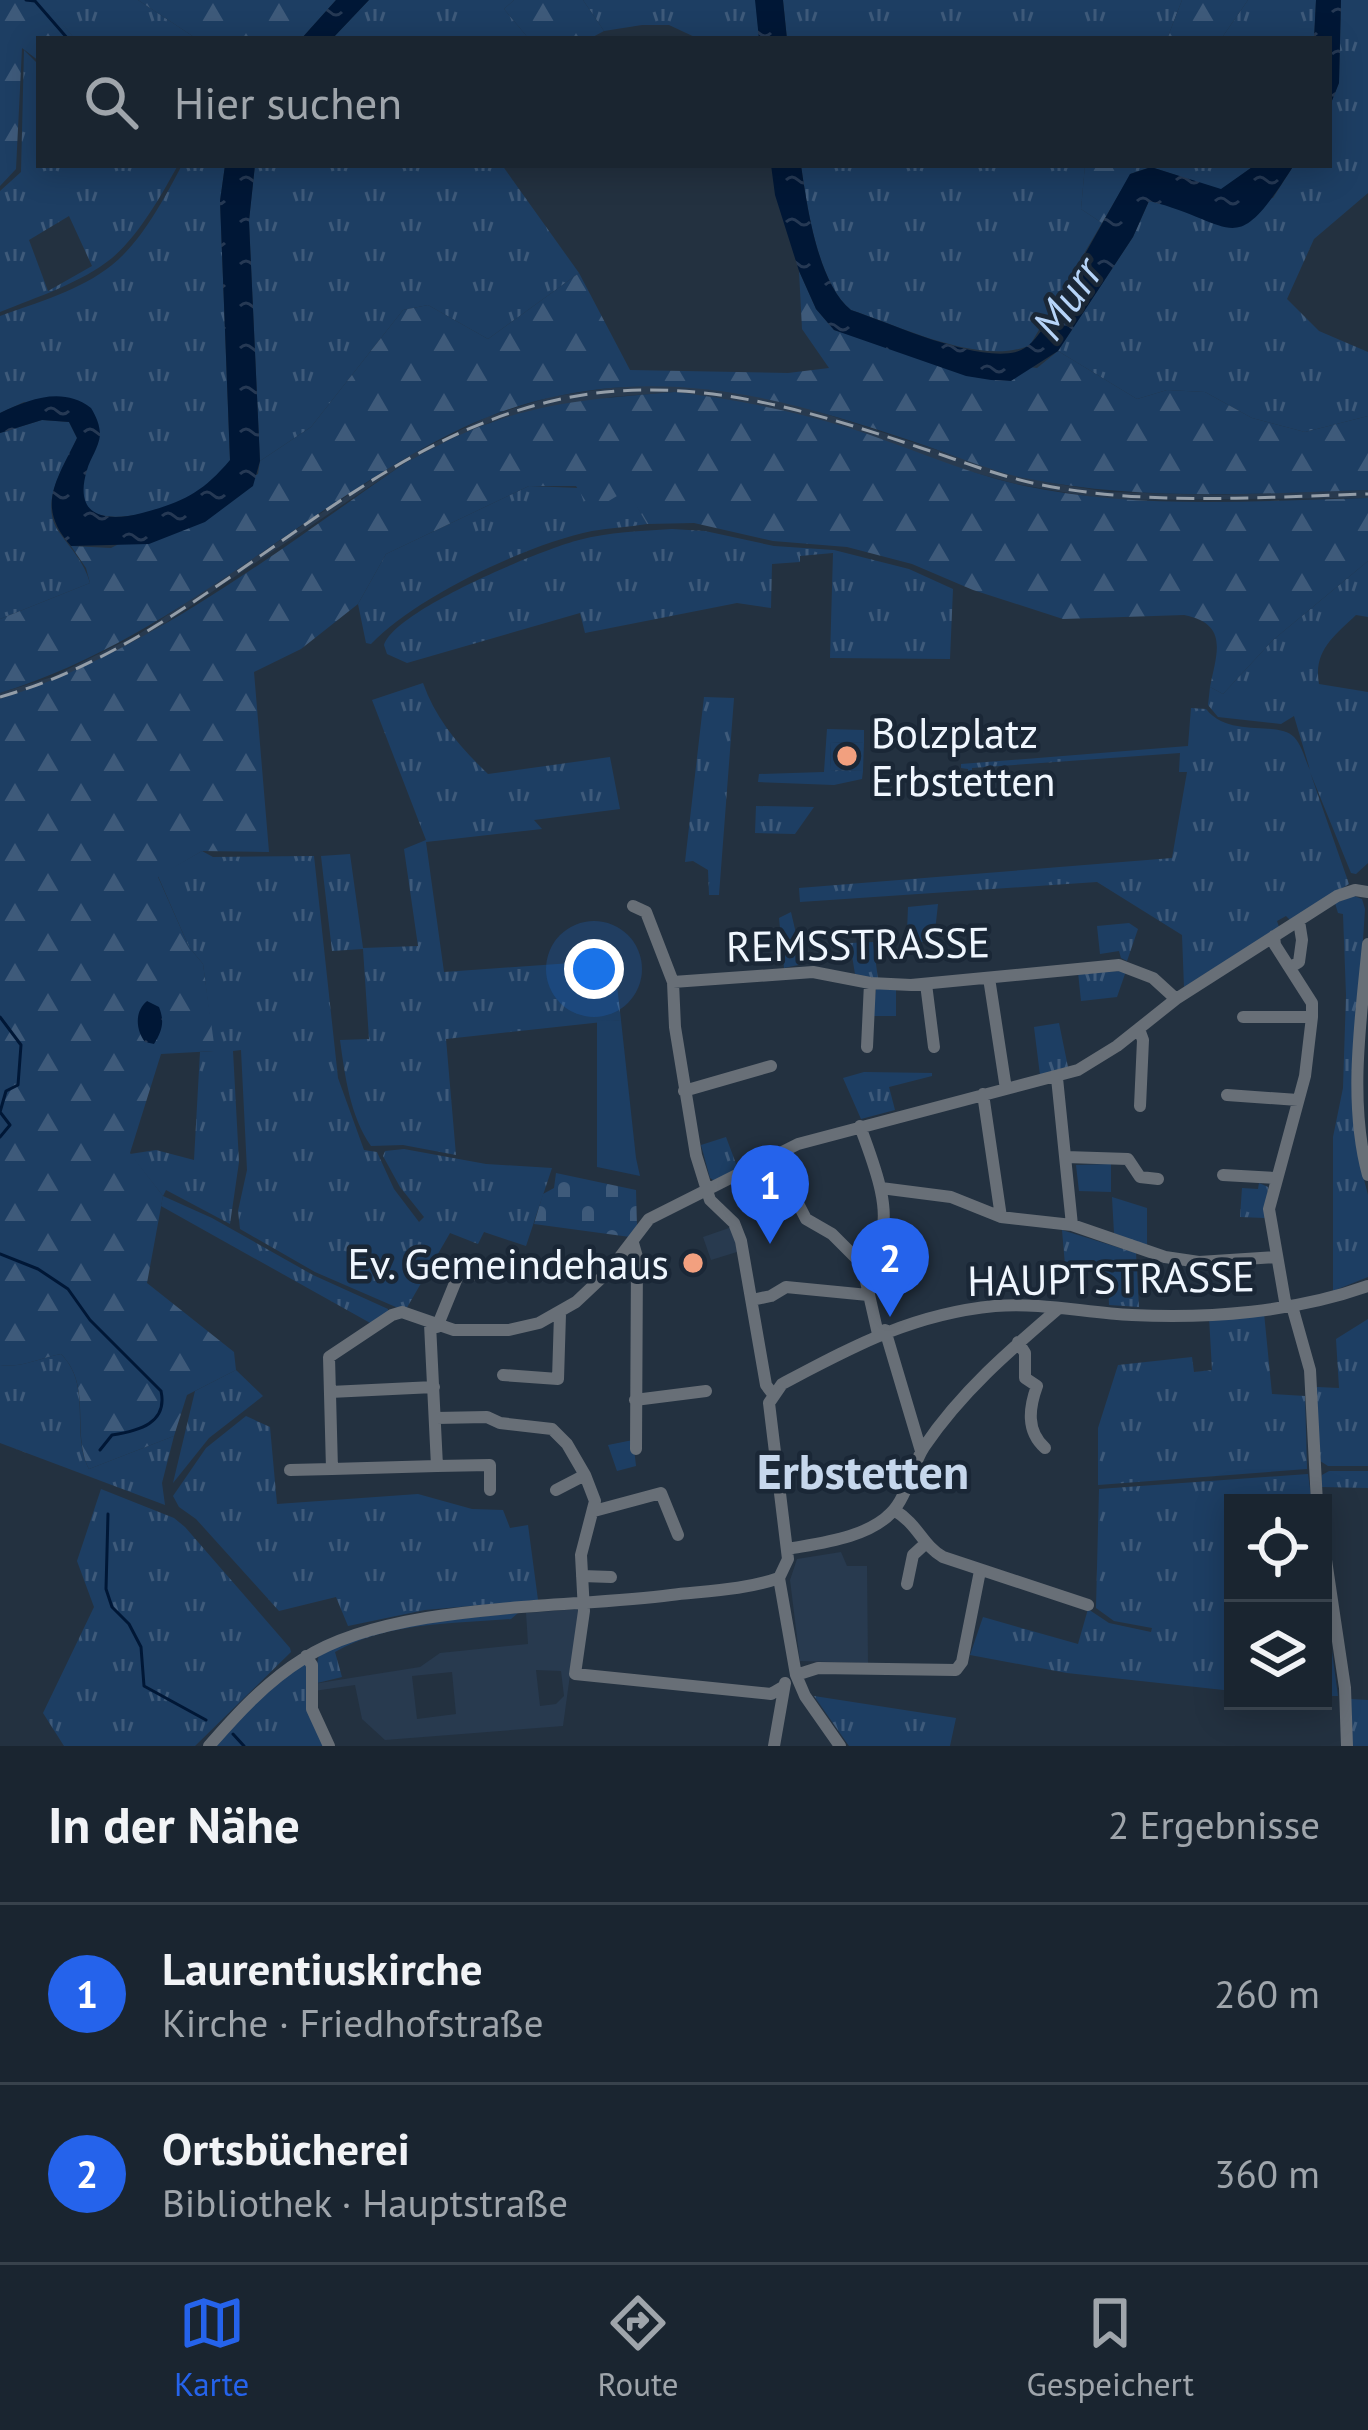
<!DOCTYPE html>
<html lang="de">
<meta charset="utf-8">
<style>
body{margin:0;font-family:"PT Sans",sans-serif;background:#232d38;color:#f1f3f6}
.controls{position:absolute;right:36px;bottom:36px;display:grid;overflow:hidden;border-radius:0px;box-shadow:0 6px 30px #0003}
.controls button{width:108px;height:108px;display:grid;place-items:center;padding:0;border:0;border-bottom:3px solid #38424c;background:#1a2530;color:#f1f3f6;font:60px sans-serif}
.you{position:absolute;left:594px;top:969px;width:42px;height:42px;margin:-30px;border:9px solid #fff;border-radius:50%;background:#1a73e8;box-shadow:0 0 0 18px #1a73e833}
.badge{display:grid;place-items:center;width:78px;height:78px;border-radius:50%;background:#2563eb;color:#fff;font-size:39px;font-weight:700}
.pin{position:absolute;translate:-50% -99px;filter:drop-shadow(0 3px 6px #0008)}
.pin::after{content:'';position:absolute;top:63px;width:42px;height:36px;background:inherit;clip-path:polygon(0 0,100% 0,50% 100%)}
.list{margin:0;padding:0;list-style:none}
h2{display:flex;justify-content:space-between;align-items:center;height:156px;margin:0;padding:0 48px;font-size:51px}
h2 small{font-size:39px;font-weight:400;color:#9fa5ab}
.list li{display:grid;grid-template-columns:78px 1fr auto;gap:36px;align-items:center;box-sizing:border-box;height:180px;padding:0 48px;border-top:3px solid #38424c}
.list b{display:block;font-size:45px;white-space:nowrap}
.list p{margin:0;font-size:39px;white-space:nowrap;color:#9fa5ab}
.list em{font-size:39px;font-style:normal;color:#9fa5ab}
.icon{flex:none;width:66px;height:66px;fill:none;stroke:currentColor;stroke-width:2;stroke-linecap:round;stroke-linejoin:round}
.map{position:relative;flex:none;width:1368px;height:1746px;overflow:hidden}
.search{position:absolute;background:#1a2530;box-shadow:0 6px 30px #0003;left:36px;right:36px;top:36px;height:132px;display:flex;align-items:center;gap:30px;box-sizing:border-box;padding:0 42px;border-radius:0px;color:#9fa5ab;font-size:45px}
.sheet{height:516px;background:#1a2530}
nav{display:flex;justify-content:space-around;align-items:center;box-sizing:border-box;height:168px;border-top:3px solid #38424c;background:#1a2530;font-size:33px;color:#9fa5ab}
nav a{display:grid;justify-items:center;gap:6px}
nav .on{color:#2563eb}
.map>svg:first-child{display:block}
.built{fill:#283a4f;fill-rule:evenodd}
.grass{fill:url(#grass-tufts);fill-rule:evenodd}
.forest{fill:url(#forest-firs)}
.cemetery{fill:url(#cemetery-stones)}
.garden{fill:#1d3e63}
.water{fill:url(#water-ripples)}
.lines{fill:none;stroke-linecap:round;stroke-linejoin:round}
.stream{stroke:#001736;stroke-width:3}
.minor{stroke:#686f77;stroke-width:12}
.rail{stroke:#939da8;stroke-width:3;stroke-dasharray:18 9;stroke-linecap:butt}
.poi-dot{fill:#f2a07f;stroke:#1a2736;stroke-width:4.5}
.labels{text-anchor:middle;dominant-baseline:central;stroke-width:9;stroke-linejoin:round;paint-order:stroke}
.poi-label{font-size:42px;fill:#eff6fe;stroke:#1a2736;text-anchor:start}
.street-label{font-size:42px;fill:#eff6fe;stroke:#1a2736}
.water-label{font-size:45px;font-style:italic;fill:#b6d4f8;stroke:#1a2736}
.quarter-label{font-size:48px;font-weight:bold;fill:#c6d7ec;stroke:#1a2736}
</style>
<div class="map">
<svg width="1368" height="1746" viewBox="0 0 1368 1746">
<defs>
<pattern id="grass-tufts" width="24" height="20" patternUnits="userSpaceOnUse" patternTransform="scale(3)"><rect width="24" height="20" fill="#1d3e63"/><path d="M3 7l-1-3M5 7V3M7 7l1-3M15 17l-1-3M17 17v-4M19 17l1-3" fill="none" stroke="#3e5a7a"/></pattern>
<pattern id="forest-firs" width="22" height="20" patternUnits="userSpaceOnUse" patternTransform="scale(3)"><rect width="22" height="20" fill="#1d3e63"/><path d="M5 1l3.5 6h-7zM16 11l3.5 6h-7z" fill="#3e5a7a"/></pattern>
<pattern id="cemetery-stones" width="16" height="16" patternUnits="userSpaceOnUse" patternTransform="scale(3)"><rect width="16" height="16" fill="#1d3e63"/><path d="M2 7V4a2 2 0 0 1 4 0v3zM10 15v-3a2 2 0 0 1 4 0v3z" fill="#3e5a7a"/></pattern>
<pattern id="water-ripples" width="26" height="14" patternUnits="userSpaceOnUse" patternTransform="scale(3)"><rect width="26" height="14" fill="#001736"/><path d="M2 4q2-2 4 0t4 0M15 11q2-2 4 0t4 0" fill="none" stroke="#263954"/></pattern>
</defs>
<rect width="100%" height="100%" fill="#233140"/>
<path class="built" d="M 675,384 L 746,393 L 798,405 L 1017,476 L 1064,485 L 1109,492 L 1215,495 L 1368,490 L 1368,498 L 1110,500 L 1016,484 L 675,392 L 612,397 L 491,422 L 447,442 L 405,463 L 140,640 L 54,682 L 0,699 L 0,693 L 52,677 L 139,634 L 404,458 L 487,417 L 550,397 L 610,388 Z
M 732,1227 L 740,1251 L 711,1260 L 703,1237 Z
M 841,1552 L 847,1566 L 867,1566 L 868,1663 L 800,1661 L 790,1580 L 797,1559 Z
M 579,1609 L 563,1726 L 385,1740 L 362,1719 L 355,1685 L 314,1691 L 313,1684 L 420,1667 L 440,1653 L 528,1644 L 526,1613 ZM 536,1670 L 561,1671 L 564,1696 L 556,1704 L 540,1706 ZM 452,1672 L 456,1714 L 417,1719 L 412,1676 Z"/>
<path class="grass" d="M 42,0 L 138,0 L 197,39 L 75,39 Z
M 369,0 L 514,0 L 504,9 L 529,39 L 332,39 Z
M 583,0 L 756,0 L 759,39 L 699,39 L 669,25 L 642,25 L 604,31 Z
M 783,0 L 1182,0 L 1167,39 L 787,39 Z
M 1248,0 L 1316,0 L 1314,39 L 1221,39 Z
M 1341,0 L 1368,0 L 1368,193 L 1314,239 L 1287,299 L 1319,331 L 1368,352 L 1368,416 L 1305,432 L 1252,418 L 1205,392 L 1167,390 L 1137,399 L 1058,351 L 1133,237 L 1149,201 L 1161,204 L 1273,198 L 1294,165 L 1329,165 L 1329,108 L 1339,83 Z
M 24,50 L 39,65 L 39,165 L 178,165 C 161,196 139,235 112,258 C 81,283 37,297 0,312 L 0,191 L 21,172 ZM 69,216 L 92,266 L 48,291 L 29,240 Z
M 182,165 L 225,165 L 220,201 L 230,461 C 222,470 214,481 205,489 C 185,505 99,534 85,503 C 73,477 102,449 98,423 L 24,402 L 0,413 L 0,316 C 36,303 81,290 112,265 C 142,241 164,199 182,165 Z
M 255,165 L 502,165 L 579,273 L 488,339 L 428,305 L 403,310 L 311,427 L 260,461 L 249,221 Z
M 801,165 L 1085,165 L 1081,209 L 1102,223 L 1030,345 C 982,367 900,326 851,310 C 818,284 807,206 801,165 Z
M 1136,165 L 1255,165 L 1221,190 L 1151,167 L 1130,174 Z
M 42,420 L 69,422 L 77,438 C 65,465 38,503 59,532 C 71,549 84,562 90,583 L 0,619 L 0,433 Z
M 529,486 L 628,490 L 647,524 C 629,527 610,528 592,531 C 528,544 415,597 371,644 L 366,643 L 358,604 L 386,554 Z
M 672,529 L 705,531 L 774,546 L 834,550 L 909,569 L 953,589 L 950,659 L 830,658 L 833,553 L 800,556 L 800,562 L 772,564 L 771,608 L 737,603 L 585,633 L 580,613 L 407,663 L 387,654 L 384,645 C 395,610 540,550 579,540 C 609,532 641,531 672,529 Z
M 1368,561 L 1368,617 L 1356,615 C 1334,636 1313,651 1319,684 L 1368,692 L 1368,863 L 1356,874 L 1351,873 L 1310,772 L 1349,884 L 1290,920 L 1286,916 L 1277,921 L 1279,927 L 1184,987 L 1182,935 L 1097,882 L 800,902 L 799,888 L 1172,858 L 1187,772 L 1179,772 L 1180,753 L 972,768 L 972,795 L 969,796 L 968,769 L 961,768 L 961,764 L 1188,746 L 1191,708 L 1206,709 C 1230,739 1278,720 1294,737 C 1302,745 1305,760 1310,770 L 1294,716 L 1281,724 L 1218,717 L 1208,705 L 1210,687 L 1223,694 L 1273,640 Z
M 423,683 C 436,720 460,747 488,774 L 610,757 L 620,809 L 534,820 L 542,829 L 426,842 L 444,972 L 614,960 L 621,1020 L 446,1039 L 456,1155 L 403,1145 L 371,1146 C 350,1116 345,1076 340,1040 L 369,1039 L 363,949 L 332,951 L 321,856 L 350,854 L 363,948 L 418,946 L 404,849 L 426,840 L 372,700 Z
M 704,697 L 734,698 L 719,895 L 709,895 L 708,870 L 693,861 L 685,862 Z
M 827,729 L 864,730 L 864,743 L 831,742 L 830,770 L 863,771 L 862,779 L 834,785 L 758,782 L 759,774 L 824,772 Z
M 756,806 L 814,807 L 795,834 L 755,833 Z
M 202,851 L 213,857 L 314,856 L 338,1078 L 364,1150 L 377,1152 L 394,1189 L 419,1222 L 424,1217 L 400,1187 L 383,1156 L 385,1151 L 404,1149 L 486,1164 L 552,1168 L 526,1246 L 484,1232 L 478,1244 L 450,1233 L 405,1311 L 315,1272 L 240,1229 L 238,1211 L 247,1170 L 241,1050 L 233,1051 L 239,1162 L 230,1224 L 166,1190 L 163,1196 L 212,1218 L 313,1275 L 388,1309 L 388,1314 L 372,1324 L 161,1206 L 163,1196 L 130,1154 L 156,1150 L 194,1160 L 200,1052 L 214,1051 L 203,964 L 189,947 L 158,876 Z
M 1354,896 L 1362,899 L 1365,909 L 1353,1091 L 1360,1164 L 1368,1195 L 1368,1277 L 1333,1291 L 1333,1137 L 1343,1088 L 1346,995 L 1343,914 L 1338,913 L 1335,903 Z
M 938,904 L 934,940 L 913,943 L 913,933 L 907,932 L 908,907 Z
M 791,912 L 803,964 L 784,968 L 779,918 Z
M 1129,923 L 1138,929 L 1127,961 L 1121,958 L 1119,951 L 1100,954 L 1097,926 Z
M 873,942 L 878,979 L 855,974 L 850,943 Z
M 1126,971 L 1117,997 L 1081,1001 L 1078,972 Z
M 876,988 L 896,990 L 896,1016 L 873,1016 Z
M 1059,1023 L 1068,1067 L 1040,1075 L 1034,1027 Z
M 864,1072 L 932,1073 L 932,1076 L 889,1087 L 895,1110 L 861,1119 L 843,1078 Z
M 726,1137 L 738,1169 L 715,1181 L 710,1178 L 701,1145 Z
M 1111,1164 L 1111,1192 L 1079,1191 L 1076,1165 Z
M 1259,1183 L 1268,1187 L 1265,1218 L 1240,1217 L 1242,1188 L 1258,1189 Z
M 1112,1197 L 1147,1208 L 1147,1246 L 1114,1233 Z
M 1062,1230 L 1136,1253 L 1139,1307 L 1109,1305 L 1108,1275 L 1065,1265 Z
M 1264,1313 L 1272,1394 L 1305,1396 L 1307,1469 L 1098,1485 L 1098,1428 L 1118,1365 L 1192,1357 L 1194,1372 L 1212,1370 L 1209,1317 Z
M 1368,1319 L 1368,1466 L 1328,1466 L 1317,1459 L 1317,1387 L 1339,1388 L 1336,1339 Z
M 61,1354 C 93,1387 70,1431 89,1469 L 174,1436 L 162,1483 L 165,1505 L 0,1443 L 0,1365 C 23,1368 39,1358 61,1354 Z
M 236,1370 L 263,1396 L 209,1438 L 173,1483 L 195,1391 Z
M 246,1416 L 270,1427 L 277,1504 L 418,1494 L 472,1509 L 503,1510 L 510,1528 L 528,1525 L 538,1600 L 425,1610 L 348,1626 L 336,1597 L 279,1611 L 196,1519 L 179,1507 L 173,1496 L 206,1448 Z
M 633,1440 L 636,1466 L 617,1471 L 608,1445 Z
M 1329,1471 L 1368,1471 L 1368,1488 L 1321,1487 L 1322,1475 Z
M 1308,1474 L 1312,1503 L 1233,1503 L 1233,1691 L 1067,1673 L 970,1655 L 983,1617 L 1078,1644 L 1088,1609 L 1109,1623 L 1151,1632 L 1152,1628 L 1114,1621 L 1096,1608 L 1099,1489 Z
M 101,1489 L 174,1518 L 185,1527 L 290,1648 L 291,1652 L 195,1746 L 64,1746 L 43,1713 L 94,1607 L 77,1561 Z
M 1323,1585 L 1338,1696 L 1323,1696 Z
M 518,1613 L 511,1619 C 453,1624 387,1622 335,1652 L 342,1677 L 313,1684 L 319,1654 C 381,1624 450,1620 518,1613 Z
M 299,1665 L 308,1665 L 325,1746 L 215,1746 L 241,1715 Z
M 814,1696 L 956,1718 L 950,1746 L 849,1746 Z
M 1351,1699 L 1368,1700 L 1368,1746 L 1352,1746 Z"/>
<path class="forest" d="M 0,0 L 43,0 L 75,39 L 39,39 L 39,61 L 22,48 L 16,169 L 0,186 Z
M 138,0 L 336,0 L 301,39 L 197,39 Z
M 514,0 L 583,0 L 604,31 L 589,39 L 529,39 L 504,9 Z
M 1182,0 L 1248,0 L 1221,39 L 1167,39 Z
M 1085,165 L 1136,165 L 1102,223 L 1081,209 Z
M 799,271 L 816,309 L 834,330 L 906,352 L 1037,368 L 1058,351 L 1137,399 L 1167,390 L 1205,392 L 1252,418 L 1305,432 L 1368,416 L 1368,490 C 1253,494 1138,501 1024,478 C 987,470 949,453 912,441 C 790,400 678,368 548,398 C 468,416 398,461 330,506 C 224,577 123,655 0,693 L 0,619 L 90,583 L 86,568 L 71,546 L 111,548 L 258,474 L 260,461 L 311,427 L 403,310 L 428,305 L 488,339 L 579,273 L 630,370 L 788,373 L 829,368 L 802,329 Z
M 675,392 C 734,399 789,410 846,427 C 904,445 961,472 1020,485 C 1134,510 1252,501 1368,498 L 1368,561 L 1273,640 L 1223,694 L 1210,687 C 1217,652 1229,624 1184,615 L 1063,619 L 973,590 L 912,564 L 847,547 L 773,541 L 694,523 L 647,524 L 627,490 L 592,511 L 576,486 L 529,486 L 386,554 L 358,604 L 301,649 L 254,672 L 269,852 L 202,851 L 158,877 L 189,947 L 203,964 L 215,1051 L 161,1054 L 130,1153 L 163,1196 L 147,1283 L 234,1352 L 236,1370 L 187,1395 L 174,1436 L 89,1469 C 71,1432 93,1386 61,1354 C 39,1358 23,1368 0,1365 L 0,699 C 149,652 277,551 405,463 C 432,449 460,433 490,423 C 548,401 614,397 675,392 Z"/>
<path class="cemetery" d="M 556,1173 L 636,1190 L 637,1227 L 630,1237 L 534,1224 L 543,1194 L 554,1188 Z"/>
<path class="garden" d="M 831,742 L 864,743 L 863,771 L 830,770 Z
M 621,1020 L 636,1158 L 640,1176 L 597,1167 L 597,1021 Z"/>
<path class="water" d="M 336,0 L 369,0 L 332,39 L 301,39 Z
M 755,0 L 783,0 L 787,39 L 759,39 Z
M 1316,0 L 1341,0 L 1339,83 L 1329,108 L 1329,39 L 1314,39 Z
M 225,165 L 255,165 L 249,221 L 260,461 L 253,486 L 205,522 L 149,544 L 71,546 C 35,506 57,480 77,438 L 69,422 L 42,420 L 0,433 L 0,413 C 29,399 63,386 91,408 C 96,416 100,425 100,435 C 99,447 90,459 87,470 C 73,516 104,523 142,513 C 183,502 202,493 230,460 L 220,201 Z
M 771,165 L 801,165 C 807,206 818,284 851,310 C 893,324 974,362 1016,352 C 1029,348 1036,338 1044,327 L 1130,174 L 1151,167 L 1221,189 L 1255,165 L 1294,165 C 1232,263 1238,223 1149,201 L 1133,237 L 1058,351 L 1011,381 L 991,380 L 966,376 L 834,330 L 816,309 L 799,271 L 775,195 Z
M 147,1001 L 159,1007 C 165,1022 162,1031 154,1044 L 145,1042 C 136,1030 134,1012 147,1001 Z"/>
<g class="lines">
<path class="stream" d="M 26,0 L 35,1 L 68,39
M 0,1017 L 21,1045 L 18,1085 L 6,1091 L 0,1112 L 10,1125 L 0,1137
M 0,1254 L 38,1269 L 68,1289 L 90,1320 L 161,1391 C 168,1423 139,1431 112,1435 L 100,1450
M 108,1514 L 106,1589 L 112,1607 L 129,1624 L 141,1647 L 144,1686 L 206,1720
M 233,1734 L 244,1746"/>
<path class="minor" d="M 633,906 L 646,912 L 673,982 L 675,1027 L 696,1155 L 710,1200 L 734,1223 L 741,1241 L 766,1385 L 772,1393
M 1274,936 L 1275,945 L 1312,1003 L 1312,1017 L 1305,1076 L 1269,1209 L 1286,1307
M 1368,944 C 1361,1019 1348,1101 1368,1175
M 1291,967 L 1299,962 L 1302,940 L 1299,921
M 989,978 L 1006,1089
M 673,982 L 813,972 L 870,983 L 911,985 L 1119,965 L 1153,978 L 1176,999
M 926,984 L 934,1047
M 1243,1017 L 1312,1017
M 1139,1029 L 1143,1040 L 1140,1106
M 867,1047 L 870,983
M 1057,1078 L 1072,1225
M 684,1091 L 771,1066
M 983,1094 L 1001,1217
M 1227,1095 L 1298,1100
M 860,1126 C 870,1155 894,1210 879,1239 C 875,1248 867,1256 862,1264
M 774,1157 L 806,1219 L 832,1234 L 862,1264 L 878,1334
M 1066,1157 L 1128,1159 L 1140,1177 L 1158,1179
M 1223,1175 L 1275,1178
M 881,1188 L 951,1197 L 1001,1217 L 1072,1225 L 1165,1257 L 1199,1262 L 1276,1257
M 633,1243 L 637,1257 L 636,1449
M 752,1300 L 771,1296 L 786,1287 L 868,1295
M 1292,1306 L 1310,1370 L 1317,1503
M 430,1324 L 437,1466 L 332,1469 L 329,1357 L 392,1315 L 402,1312 L 454,1330 L 509,1330 L 539,1323 L 576,1302 L 610,1270 L 649,1219 L 798,1144 L 1078,1070 L 1117,1046 L 1176,999 L 1337,896 L 1355,890 L 1368,892
M 437,1327 L 459,1273 L 466,1271 L 480,1276
M 885,1330 L 921,1451
M 1018,1342 L 1025,1353 L 1025,1378 L 1037,1386 C 1029,1408 1026,1431 1045,1448
M 503,1375 L 558,1379 L 560,1314
M 330,1392 L 434,1387
M 635,1400 L 706,1391
M 436,1418 L 487,1417 L 500,1423 L 552,1429 L 567,1444 L 585,1475 L 595,1501 L 581,1555 L 584,1611 L 575,1674 L 771,1694 L 783,1687
M 437,1466 L 490,1465 L 490,1490
M 290,1470 L 332,1469
M 556,1490 L 585,1475
M 894,1510 C 919,1525 921,1544 943,1557 L 1088,1605
M 594,1511 L 661,1493 L 678,1535
M 1323,1540 L 1345,1688 L 1347,1746
M 788,1549 C 820,1543 867,1538 891,1513 C 908,1496 911,1467 924,1447 C 961,1392 1010,1350 1059,1308
M 582,1576 L 611,1577
M 779,1578 L 788,1559 L 769,1403 L 782,1384 C 854,1346 912,1314 995,1306 C 1041,1302 1087,1313 1132,1315 C 1209,1319 1295,1312 1368,1286
M 779,1578 L 796,1675 L 805,1696 L 840,1746
M 907,1584 L 913,1555 L 925,1544
M 306,1656 L 312,1665 L 312,1709 L 329,1746
M 796,1675 L 818,1668 L 956,1670 L 962,1662 L 980,1571
M 209,1746 C 237,1714 266,1682 303,1659 C 391,1602 564,1609 671,1595 C 706,1591 745,1590 779,1578
M 774,1746 L 785,1683"/>
<path class="rail" d="M 0,697 C 203,640 343,452 548,402 C 677,370 799,407 921,448 C 961,461 1001,477 1042,485 C 1149,506 1260,497 1368,494"/>
</g>
<g class="poi-dot">
<circle cx="847" cy="756" r="12"/>
<circle cx="693" cy="1263" r="12"/>
</g>
<g class="labels">
<g class="poi-label">
<text x="871" y="732">Bolzplatz<tspan x="871" dy="48">Erbstetten</tspan></text>
<text x="669" y="1263" text-anchor="end">Ev. Gemeindehaus</text>
</g>
<g class="street-label">
<text transform="translate(858 944) rotate(-1)">REMSSTRASSE</text>
<text transform="translate(1111 1278) rotate(-1)">HAUPTSTRASSE</text>
</g>
<g class="water-label">
<text transform="translate(1066 298) rotate(-56)">Murr</text>
</g>
<g class="quarter-label">
<text x="863" y="1471">Erbstetten</text>
</g>
</g>
</svg>
<div class="controls">
<button><svg class="icon" aria-label="locate" viewBox="0 0 24 24"><circle cx="12" cy="12" r="6"/><path d="M12 2v4M12 18v4M2 12h4M18 12h4"/></svg></button>
<button><svg class="icon" aria-label="layers" viewBox="0 0 24 24"><path d="M12 4l9 5-9 5-9-5zM3 14l9 5 9-5"/></svg></button>
</div>
<div class="you"></div>
<div class="pin badge" style="left:770px;top:1244px">1</div>
<div class="pin badge" style="left:890px;top:1317px">2</div>
<div class="search"><svg class="icon" aria-label="search" viewBox="0 0 24 24"><circle cx="10" cy="10" r="6"/><path d="M15 15l6 6"/></svg>Hier suchen</div>
</div>
<section class="sheet">
<h2>In der Nähe<small>2 Ergebnisse</small></h2>
<ul class="list">
<li><span class="badge">1</span><div><b>Laurentiuskirche</b><p>Kirche · Friedhofstraße</p></div><em>260 m</em></li>
<li><span class="badge">2</span><div><b>Ortsbücherei</b><p>Bibliothek · Hauptstraße</p></div><em>360 m</em></li>
</ul>
</section>
<nav>
<a class="on"><svg class="icon" aria-label="map" viewBox="0 0 24 24"><path d="M3 6l6-2 6 2 6-2v14l-6 2-6-2-6 2zM9 4v14M15 6v14"/></svg>Karte</a>
<a><svg class="icon" aria-label="directions" viewBox="0 0 24 24"><path d="M12 3l9 9-9 9-9-9zM9 14v-3h6M13 9l2 2-2 2"/></svg>Route</a>
<a><svg class="icon" aria-label="saved" viewBox="0 0 24 24"><path d="M7 4h10v16l-5-4-5 4z"/></svg>Gespeichert</a>
</nav>
